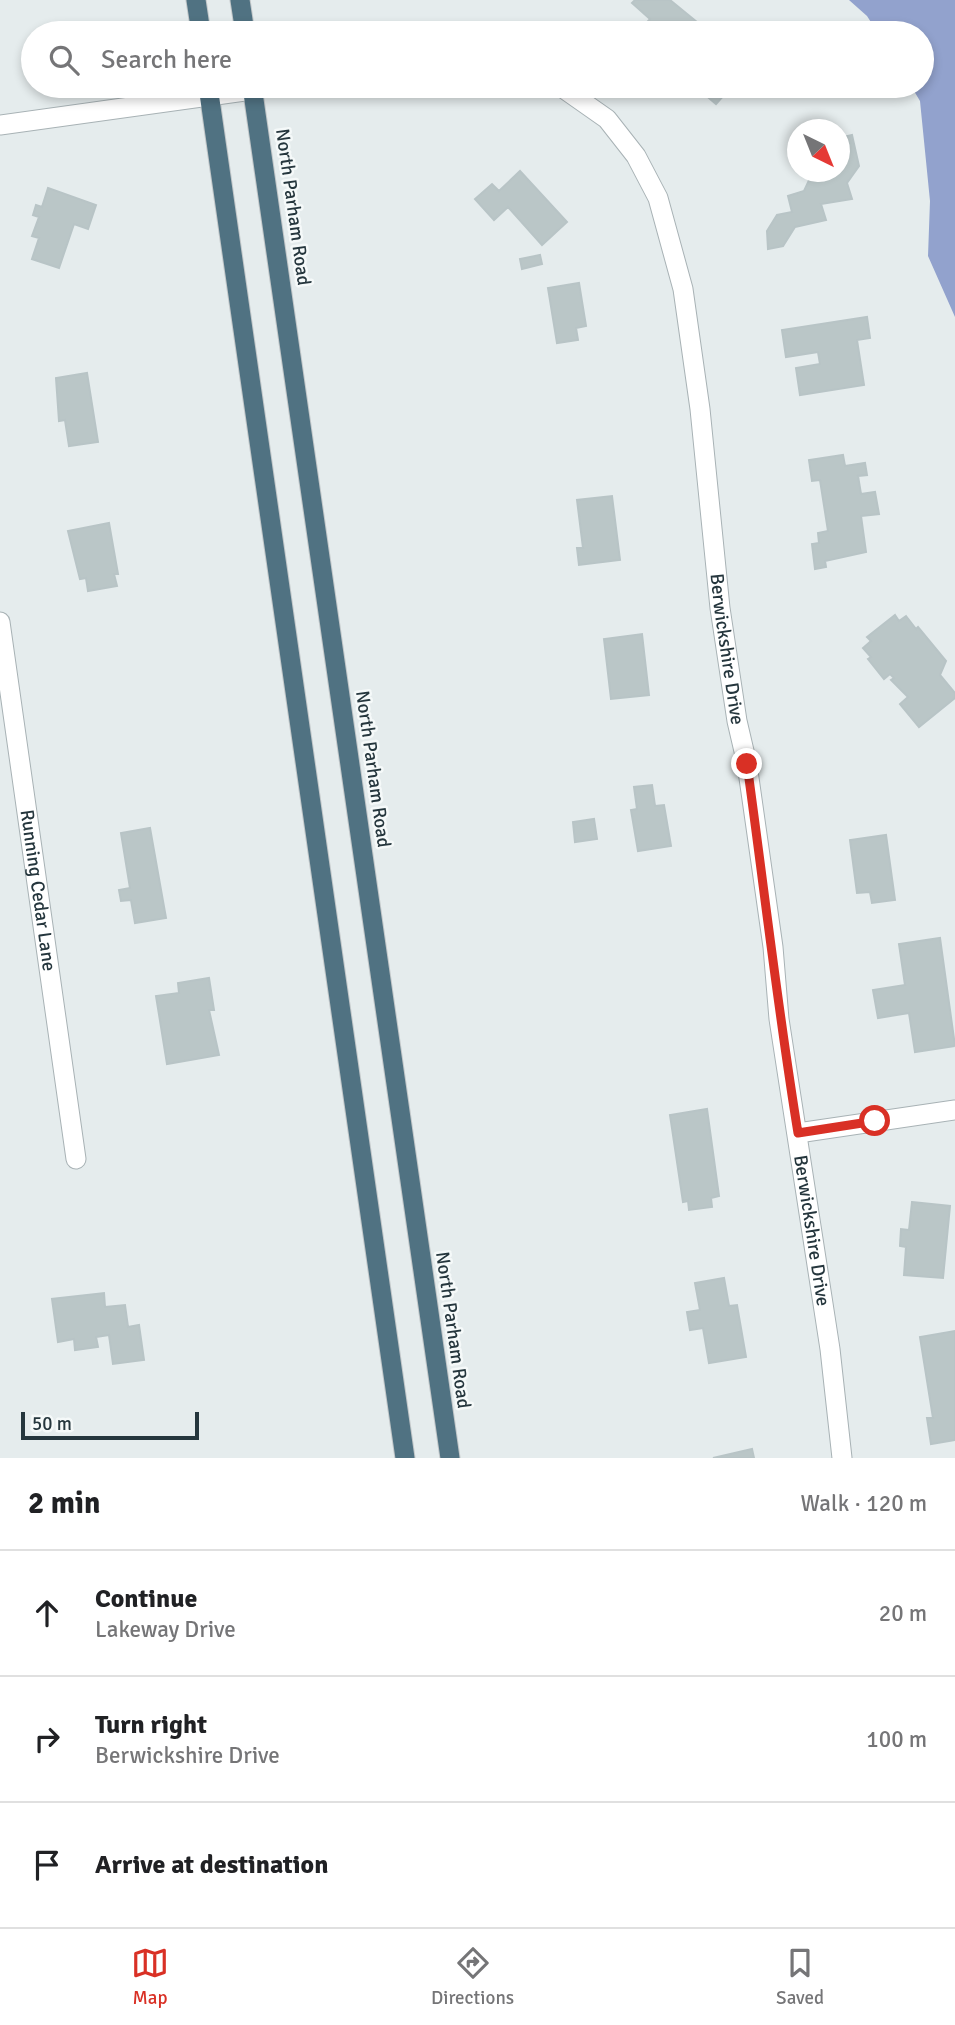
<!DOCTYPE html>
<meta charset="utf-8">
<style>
body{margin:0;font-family:Signika,sans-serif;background:#f6f6f6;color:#202124}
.compass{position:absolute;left:787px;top:119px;width:63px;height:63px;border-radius:50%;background:#fff;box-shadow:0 4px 10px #0003;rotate:137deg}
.scale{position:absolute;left:21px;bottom:18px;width:178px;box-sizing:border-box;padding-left:7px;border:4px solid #25363d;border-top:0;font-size:19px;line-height:24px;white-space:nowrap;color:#25363d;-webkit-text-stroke:5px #f5f9f9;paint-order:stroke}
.stop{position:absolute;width:21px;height:21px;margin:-16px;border:5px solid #d93025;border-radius:50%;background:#fff}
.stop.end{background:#d93025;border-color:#fff;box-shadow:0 2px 7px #0008}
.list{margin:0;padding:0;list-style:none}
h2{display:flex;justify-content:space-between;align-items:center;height:91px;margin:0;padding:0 28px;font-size:30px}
h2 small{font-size:23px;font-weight:400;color:#757577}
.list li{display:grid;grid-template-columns:46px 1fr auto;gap:21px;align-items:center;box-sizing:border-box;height:126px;padding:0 28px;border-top:2px solid #e0e0e0}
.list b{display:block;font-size:26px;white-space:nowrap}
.list p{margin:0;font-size:23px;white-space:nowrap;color:#757577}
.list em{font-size:23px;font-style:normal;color:#757577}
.icon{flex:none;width:38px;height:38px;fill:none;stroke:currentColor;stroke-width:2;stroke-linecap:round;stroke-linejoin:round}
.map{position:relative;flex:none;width:955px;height:1458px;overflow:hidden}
.search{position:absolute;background:#fff;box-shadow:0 4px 10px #0003;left:21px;right:21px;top:21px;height:77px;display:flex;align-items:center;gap:18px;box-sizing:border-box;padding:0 24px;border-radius:38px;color:#757577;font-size:26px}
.sheet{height:469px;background:#fff}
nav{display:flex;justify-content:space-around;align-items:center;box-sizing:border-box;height:98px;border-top:2px solid #e0e0e0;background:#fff;font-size:19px;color:#757577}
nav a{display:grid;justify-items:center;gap:4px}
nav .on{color:#d93025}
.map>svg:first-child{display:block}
.water{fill:#92a2cd}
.building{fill:#bac6c7;stroke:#b8c4c6;stroke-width:2}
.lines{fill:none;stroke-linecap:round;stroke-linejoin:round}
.minor-casing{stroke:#a8b2b5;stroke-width:21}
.trunk-casing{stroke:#c2c7c9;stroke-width:21}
.minor{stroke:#fff;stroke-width:19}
.trunk{stroke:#507282;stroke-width:19}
.route{stroke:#d93025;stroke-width:9}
.labels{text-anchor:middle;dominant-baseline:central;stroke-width:5;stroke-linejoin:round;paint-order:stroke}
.street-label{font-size:19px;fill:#25363d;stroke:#f5f9f9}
</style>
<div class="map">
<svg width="955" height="1458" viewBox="0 0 955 1458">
<rect width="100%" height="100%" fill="#e5eced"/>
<path class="water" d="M 849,0 L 955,0 L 955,317 L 928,256 L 930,201 L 920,101 L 911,86 L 922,86 L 922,33 L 878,33 L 867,16 Z"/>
<path class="building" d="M 635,0 L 670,0 L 708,31 L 647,33 L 641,29 L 650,19 L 632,3 Z
M 695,86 L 732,86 L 716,104 Z
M 852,135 L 859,166 L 847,183 L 852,199 L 821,204 L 826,220 L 795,227 L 783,246 L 768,249 L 767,231 L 777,215 L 792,212 L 788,196 L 804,191 L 811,176 L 818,172 L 839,172 L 839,138 Z
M 520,171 L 567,222 L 542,245 L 508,207 L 494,220 L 475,199 L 492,184 L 499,191 Z
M 48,188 L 96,205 L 88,229 L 74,224 L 59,268 L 32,259 L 39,238 L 32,236 L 39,217 L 33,215 L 36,205 L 42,207 Z
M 540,255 L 542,264 L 522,269 L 520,259 Z
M 579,283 L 586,326 L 576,328 L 578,340 L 557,343 L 548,288 Z
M 867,317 L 870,338 L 857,340 L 864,385 L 800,395 L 796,368 L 820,364 L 818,352 L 786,357 L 782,330 Z
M 87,373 L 98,442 L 69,446 L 65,420 L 59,421 L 56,378 Z
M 843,455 L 845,466 L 865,463 L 867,475 L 858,476 L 861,494 L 875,492 L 879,514 L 861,516 L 866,552 L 825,561 L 826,567 L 815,569 L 812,544 L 819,543 L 818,533 L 828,531 L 820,480 L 812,481 L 809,460 Z
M 612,496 L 620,560 L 579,565 L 577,548 L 583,548 L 577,500 Z
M 109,523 L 118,574 L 114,574 L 117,586 L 88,591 L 86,578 L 80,579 L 68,531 Z
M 895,615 L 899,621 L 906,616 L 916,629 L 918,627 L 946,661 L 940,675 L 955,693 L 955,698 L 919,727 L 900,704 L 908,697 L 891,680 L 894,678 L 890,674 L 884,679 L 868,659 L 871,657 L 863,648 L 871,641 L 867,637 Z
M 642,634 L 649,695 L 611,699 L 604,639 Z
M 652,785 L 655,806 L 664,805 L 671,846 L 638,851 L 631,810 L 637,809 L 634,787 Z
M 594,819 L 597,839 L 575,842 L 573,822 Z
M 150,828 L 166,918 L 135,923 L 131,900 L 121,901 L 119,890 L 130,888 L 121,833 Z
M 886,835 L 895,900 L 872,903 L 870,892 L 857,893 L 850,840 Z
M 940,938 L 955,1046 L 915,1052 L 909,1013 L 878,1018 L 873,990 L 905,985 L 899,944 Z
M 209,978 L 214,1010 L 209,1010 L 219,1055 L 167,1064 L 156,996 L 179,993 L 178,983 Z
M 707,1109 L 719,1196 L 711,1198 L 712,1207 L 689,1210 L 688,1201 L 683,1202 L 670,1115 Z
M 912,1202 L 950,1206 L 943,1278 L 904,1275 L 906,1247 L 900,1246 L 901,1229 L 909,1230 Z
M 724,1278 L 729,1306 L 737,1305 L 746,1357 L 709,1363 L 703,1328 L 690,1330 L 687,1312 L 700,1310 L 695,1283 Z
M 104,1293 L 105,1307 L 125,1305 L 128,1327 L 139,1325 L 144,1360 L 113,1364 L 109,1335 L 96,1337 L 98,1347 L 75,1350 L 74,1339 L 58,1342 L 52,1299 Z
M 955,1331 L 955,1440 L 931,1444 L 927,1418 L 933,1418 L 920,1337 Z
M 752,1449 L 754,1458 L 713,1458 Z"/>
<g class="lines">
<g class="minor-casing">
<g id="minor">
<path id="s1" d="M 560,86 L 607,119 L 636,156 L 658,198 L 683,289 L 700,409 L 720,608 L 737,721 L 747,764 L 773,947 L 779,1019 L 830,1349 L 842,1458"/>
<path d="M 356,87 L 360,86"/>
<path d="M 0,125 L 252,90"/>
<path id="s2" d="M 0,622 L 76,1159"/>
<path d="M 798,1133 L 955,1110"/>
</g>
</g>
<g class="trunk-casing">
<path id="trunk" d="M 196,0 L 201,33
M 240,0 L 245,33
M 208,86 L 405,1458
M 252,86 L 450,1458"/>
</g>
<use href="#minor" class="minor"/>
<use href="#trunk" class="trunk"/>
</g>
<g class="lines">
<path class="route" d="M 747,764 C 764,887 778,1011 798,1133 L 875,1121"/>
</g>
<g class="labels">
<g class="street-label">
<text transform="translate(293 207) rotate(82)">North Parham Road</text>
<text stroke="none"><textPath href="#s1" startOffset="609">Berwickshire Drive</textPath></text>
<text transform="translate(373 769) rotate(82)">North Parham Road</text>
<text stroke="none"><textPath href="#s2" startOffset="271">Running Cedar Lane</textPath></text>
<text stroke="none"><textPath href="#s1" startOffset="1197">Berwickshire Drive</textPath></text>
<text transform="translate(453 1330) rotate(82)">North Parham Road</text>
</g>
</g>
</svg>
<svg class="compass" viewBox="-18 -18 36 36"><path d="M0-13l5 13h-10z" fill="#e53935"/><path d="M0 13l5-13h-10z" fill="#757577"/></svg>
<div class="scale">50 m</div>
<div class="stop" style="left:875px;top:1121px"></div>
<div class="stop end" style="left:747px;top:764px"></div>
<div class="search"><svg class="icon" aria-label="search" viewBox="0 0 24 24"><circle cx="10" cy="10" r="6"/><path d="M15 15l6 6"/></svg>Search here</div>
</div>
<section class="sheet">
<h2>2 min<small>Walk · 120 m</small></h2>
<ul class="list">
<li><svg class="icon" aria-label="ahead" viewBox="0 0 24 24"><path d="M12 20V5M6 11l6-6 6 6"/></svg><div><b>Continue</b><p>Lakeway Drive</p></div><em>20 m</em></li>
<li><svg class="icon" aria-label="right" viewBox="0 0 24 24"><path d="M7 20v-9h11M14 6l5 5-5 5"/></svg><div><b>Turn right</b><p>Berwickshire Drive</p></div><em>100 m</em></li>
<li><svg class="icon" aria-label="arrive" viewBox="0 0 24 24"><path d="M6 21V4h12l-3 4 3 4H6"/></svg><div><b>Arrive at destination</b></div></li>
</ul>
</section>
<nav>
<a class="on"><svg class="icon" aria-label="map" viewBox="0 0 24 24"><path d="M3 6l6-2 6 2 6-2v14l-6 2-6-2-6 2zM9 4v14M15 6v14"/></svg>Map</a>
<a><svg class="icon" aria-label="directions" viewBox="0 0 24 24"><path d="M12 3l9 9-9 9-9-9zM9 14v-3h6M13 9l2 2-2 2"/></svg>Directions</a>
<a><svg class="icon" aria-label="saved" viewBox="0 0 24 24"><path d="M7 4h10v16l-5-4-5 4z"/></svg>Saved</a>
</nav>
